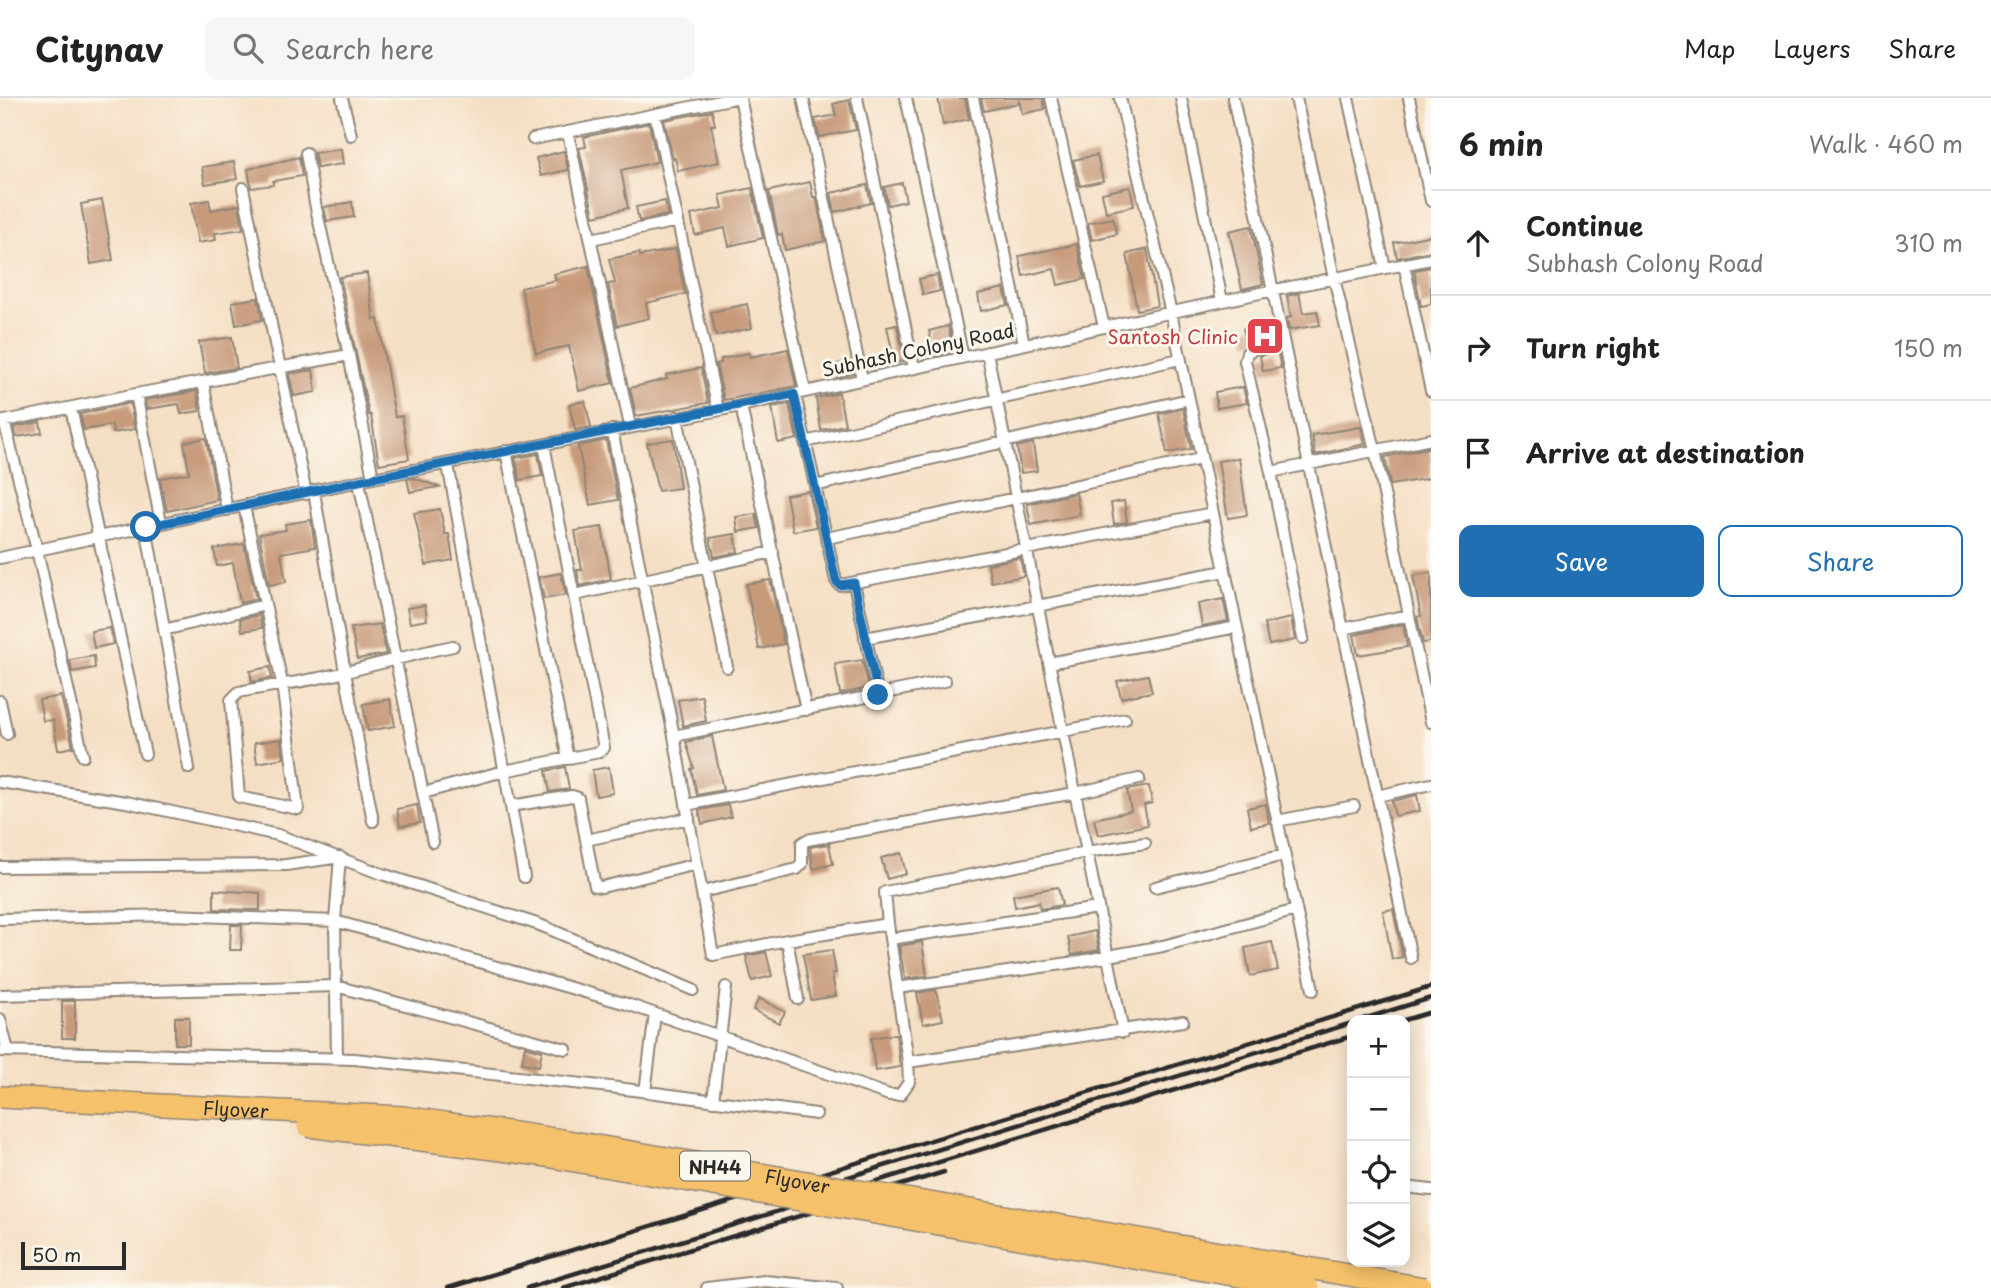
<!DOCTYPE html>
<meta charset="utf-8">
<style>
body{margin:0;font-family:"Playpen Sans",sans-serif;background:#f6f6f6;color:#222}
.controls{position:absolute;right:21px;bottom:21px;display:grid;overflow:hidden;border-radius:14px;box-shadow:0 4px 18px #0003}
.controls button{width:63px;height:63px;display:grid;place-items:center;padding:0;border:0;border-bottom:2px solid #e0e0e0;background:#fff;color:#222;font:35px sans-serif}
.scale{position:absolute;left:21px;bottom:18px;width:105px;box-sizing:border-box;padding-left:7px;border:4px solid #2b2b2b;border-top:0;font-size:19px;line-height:24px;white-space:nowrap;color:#2b2b2b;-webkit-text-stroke:5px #fbf7ec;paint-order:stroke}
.stop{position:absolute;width:21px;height:21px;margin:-16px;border:5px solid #1f6fb2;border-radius:50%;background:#fff}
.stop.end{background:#1f6fb2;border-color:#fff;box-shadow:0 2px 7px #0008}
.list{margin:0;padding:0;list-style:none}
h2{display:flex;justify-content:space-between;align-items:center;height:91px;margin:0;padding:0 28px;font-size:30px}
h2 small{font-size:23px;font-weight:400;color:#767676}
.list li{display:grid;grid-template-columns:46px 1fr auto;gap:21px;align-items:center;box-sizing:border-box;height:105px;padding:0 28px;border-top:2px solid #e0e0e0}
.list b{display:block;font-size:26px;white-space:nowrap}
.list p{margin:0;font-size:23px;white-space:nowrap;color:#767676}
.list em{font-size:23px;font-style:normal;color:#767676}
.actions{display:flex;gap:14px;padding:21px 28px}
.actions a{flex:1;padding:16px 0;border:2px solid #1f6fb2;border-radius:14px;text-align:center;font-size:24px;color:#1f6fb2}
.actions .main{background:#1f6fb2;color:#fff}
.icon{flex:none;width:38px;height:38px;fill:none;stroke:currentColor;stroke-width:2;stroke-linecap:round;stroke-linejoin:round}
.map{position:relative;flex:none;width:1431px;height:1190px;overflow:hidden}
header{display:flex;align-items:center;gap:42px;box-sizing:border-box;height:98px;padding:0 35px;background:#fff;border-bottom:2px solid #e0e0e0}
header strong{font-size:33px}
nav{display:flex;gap:38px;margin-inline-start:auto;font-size:24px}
.search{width:490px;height:63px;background:#f6f6f6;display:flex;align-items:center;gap:18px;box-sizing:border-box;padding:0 24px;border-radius:14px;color:#767676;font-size:26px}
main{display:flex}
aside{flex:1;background:#fff}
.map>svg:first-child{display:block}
.building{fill:#c79a7a}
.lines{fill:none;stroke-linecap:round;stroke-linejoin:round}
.street-casing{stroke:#908578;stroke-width:14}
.street{stroke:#fff;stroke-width:10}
.rail{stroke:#2b2b2b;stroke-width:4.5}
.highway-bridge-casing{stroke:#908578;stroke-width:24;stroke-linecap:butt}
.highway-bridge{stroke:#f5c16b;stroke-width:21}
.route{stroke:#1f6fb2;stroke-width:9}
.labels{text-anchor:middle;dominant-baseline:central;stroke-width:6;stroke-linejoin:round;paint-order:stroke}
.shield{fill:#fbf7ec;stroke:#696865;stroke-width:2}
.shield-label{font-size:18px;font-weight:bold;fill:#2b2b2b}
.health-label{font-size:19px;fill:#be3a42;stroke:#fbf7ec;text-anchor:end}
.street-label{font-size:19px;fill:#2b2b2b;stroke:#fbf7ec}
</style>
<header>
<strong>Citynav</strong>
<div class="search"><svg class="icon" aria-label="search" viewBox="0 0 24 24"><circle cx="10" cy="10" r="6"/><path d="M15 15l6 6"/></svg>Search here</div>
<nav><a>Map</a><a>Layers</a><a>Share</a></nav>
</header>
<main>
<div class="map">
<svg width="1431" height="1190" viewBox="0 0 1431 1190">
<rect width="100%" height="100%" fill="#fbf7ec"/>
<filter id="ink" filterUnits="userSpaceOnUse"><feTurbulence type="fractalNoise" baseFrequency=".0143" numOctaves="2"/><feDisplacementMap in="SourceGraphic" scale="14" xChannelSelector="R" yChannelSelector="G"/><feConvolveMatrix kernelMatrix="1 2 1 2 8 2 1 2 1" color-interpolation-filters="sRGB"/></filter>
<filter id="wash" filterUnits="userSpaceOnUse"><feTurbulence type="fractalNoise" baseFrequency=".00686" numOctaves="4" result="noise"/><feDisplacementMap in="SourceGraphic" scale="28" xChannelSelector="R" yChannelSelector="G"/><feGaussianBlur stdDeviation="1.57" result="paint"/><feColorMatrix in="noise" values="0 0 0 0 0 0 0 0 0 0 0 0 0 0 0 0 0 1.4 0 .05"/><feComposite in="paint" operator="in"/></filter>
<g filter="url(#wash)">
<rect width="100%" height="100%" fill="#f5dfc4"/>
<g id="blocks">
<path class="building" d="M 938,0 L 965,0 L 969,21 L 943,27 Z
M 981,0 L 1043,0 L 1045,11 L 1022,16 L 1019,1 L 1019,5 L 984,13 Z
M 849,2 L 856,32 L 819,39 L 815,21 L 836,17 L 833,6 Z
M 712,13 L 715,27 L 711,27 L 719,64 L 678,73 L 675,60 L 673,61 L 664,22 Z
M 649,25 L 657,64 L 621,72 L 628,110 L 594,118 L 579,50 L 586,49 L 584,39 Z
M 341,51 L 343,66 L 317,70 L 314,55 Z
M 564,53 L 568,72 L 541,78 L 536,60 Z
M 1097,57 L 1103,83 L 1080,88 L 1073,62 Z
M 299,59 L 302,78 L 273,83 L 273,87 L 251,90 L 248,71 Z
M 234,64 L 237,81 L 205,86 L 202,69 Z
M 810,84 L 813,99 L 816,99 L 825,143 L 785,152 L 782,136 L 778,137 L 769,93 Z
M 902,85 L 906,103 L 888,107 L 884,89 Z
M 867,87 L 871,105 L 835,114 L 831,95 Z
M 1130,89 L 1134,108 L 1106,114 L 1102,95 Z
M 752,90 L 763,140 L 729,148 L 725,130 L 695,137 L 691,117 L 723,110 L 720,97 Z
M 102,102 L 113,162 L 91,166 L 81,106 Z
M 209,102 L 211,112 L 239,107 L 243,131 L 215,135 L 216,142 L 198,145 L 191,105 Z
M 665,103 L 668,117 L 639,123 L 636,109 Z
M 352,104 L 354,119 L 327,123 L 324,109 Z
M 1113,120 L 1117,136 L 1092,142 L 1088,125 Z
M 1251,128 L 1263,186 L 1242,191 L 1229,133 Z
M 1431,137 L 1431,153 L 1397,160 L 1394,145 Z
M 1077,146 L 1085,181 L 1058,187 L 1054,171 L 1023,178 L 1019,158 Z
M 676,151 L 685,196 L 646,205 L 649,220 L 617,228 L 608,186 L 615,185 L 609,161 L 639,155 L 640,158 Z
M 1147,151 L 1157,208 L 1137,212 L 1127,156 Z
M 588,168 L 613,285 L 579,293 L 569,248 L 536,255 L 521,190 L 556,182 L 554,176 Z
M 1431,169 L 1431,206 L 1421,208 L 1414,172 Z
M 367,175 L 374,222 L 378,221 L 395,319 L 402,318 L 409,361 L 379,366 L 371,317 L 369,317 L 340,179 Z
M 937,177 L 940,193 L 923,197 L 919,181 Z
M 1004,190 L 1008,207 L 981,213 L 978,196 Z
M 1299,195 L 1303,215 L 1317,213 L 1320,227 L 1289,232 L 1287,220 L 1291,219 L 1287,198 Z
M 258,200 L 262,222 L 236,227 L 232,204 Z
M 747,206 L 752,230 L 716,238 L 711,214 Z
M 1271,224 L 1274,237 L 1247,245 L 1243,231 Z
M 897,227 L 905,263 L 895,265 L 887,229 Z
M 948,228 L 954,254 L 935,258 L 929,233 Z
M 232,239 L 237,270 L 205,275 L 199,244 Z
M 788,251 L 796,288 L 724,302 L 716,266 L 721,265 L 721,261 L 749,255 L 750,259 Z
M 1277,252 L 1281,270 L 1263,273 L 1260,258 Z
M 850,263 L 853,275 L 837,279 L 834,267 Z
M 701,270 L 708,305 L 636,318 L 630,290 L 667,281 L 666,277 Z
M 313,272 L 316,294 L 294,298 L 289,276 Z
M 1243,289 L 1247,305 L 1217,310 L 1215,294 Z
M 197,293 L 200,313 L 181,316 L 179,306 L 147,311 L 145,302 Z
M 839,295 L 845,327 L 821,332 L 816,300 Z
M 585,303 L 591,329 L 575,332 L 569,306 Z
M 130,305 L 135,331 L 113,335 L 112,327 L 84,332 L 80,316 Z
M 789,306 L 797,341 L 778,345 L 772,309 Z
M 1183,310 L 1191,351 L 1167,355 L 1159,316 Z
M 40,324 L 42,335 L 16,339 L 14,329 Z
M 1361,329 L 1365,346 L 1315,357 L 1312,337 Z
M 206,340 L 217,402 L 167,413 L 160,380 L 189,375 L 184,344 Z
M 673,341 L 680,390 L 658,393 L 647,345 Z
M 606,342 L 618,402 L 590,407 L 578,348 Z
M 1033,345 L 1037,373 L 1021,375 L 1017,349 Z
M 1431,349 L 1431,380 L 1390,387 L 1385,359 Z
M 538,356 L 542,378 L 520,382 L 515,360 Z
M 1239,360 L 1247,417 L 1228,420 L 1218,363 Z
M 414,380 L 439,389 L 410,394 L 407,381 Z
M 808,393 L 816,429 L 793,433 L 786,397 Z
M 1076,395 L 1080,417 L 1031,427 L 1027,406 Z
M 1124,403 L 1127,424 L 1114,426 L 1111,405 Z
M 440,411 L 445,436 L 449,436 L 453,462 L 426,467 L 414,415 Z
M 756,416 L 759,430 L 738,434 L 736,419 Z
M 311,422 L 315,449 L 281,455 L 286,484 L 269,487 L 259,436 L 286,432 L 285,426 Z
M 602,429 L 611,481 L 580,488 L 577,472 L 582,472 L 575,433 Z
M 735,436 L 738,454 L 714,459 L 710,440 Z
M 244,446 L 256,501 L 240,505 L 233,465 L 217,468 L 214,451 Z
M 1020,460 L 1024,478 L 991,484 L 988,466 Z
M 1431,474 L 1431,544 L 1423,545 L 1417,519 L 1421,518 L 1413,478 Z
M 561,475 L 566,497 L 544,501 L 539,479 Z
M 770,482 L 784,546 L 759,551 L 746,486 Z
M 1223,501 L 1228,523 L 1202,528 L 1198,506 Z
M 425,507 L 427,522 L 410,525 L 407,510 Z
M 259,517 L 262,530 L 242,533 L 240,521 Z
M 1291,520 L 1295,542 L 1269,547 L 1264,526 Z
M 380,526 L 386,556 L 357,561 L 351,530 Z
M 1403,526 L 1407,549 L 1358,557 L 1354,537 Z
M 110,530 L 113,546 L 94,550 L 91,533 Z
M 94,558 L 95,570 L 72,574 L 70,562 Z
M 862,562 L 869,590 L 840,596 L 835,566 Z
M 270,569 L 272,580 L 252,584 L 250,573 Z
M 1148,577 L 1152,594 L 1121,600 L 1117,583 Z
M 61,598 L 73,649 L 58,652 L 53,622 L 43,623 L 39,602 Z
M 702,598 L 706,623 L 683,628 L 678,602 Z
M 390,601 L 395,628 L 368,633 L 363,606 Z
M 712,638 L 723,692 L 697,697 L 691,671 L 694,670 L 686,644 Z
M 281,641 L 284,660 L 257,665 L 254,645 Z
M 565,669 L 569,691 L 550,694 L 546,673 Z
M 609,669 L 613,695 L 596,698 L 592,672 Z
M 1149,688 L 1152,705 L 1144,707 L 1148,727 L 1098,737 L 1094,721 L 1131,713 L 1127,692 Z
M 1417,697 L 1420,713 L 1395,718 L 1392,703 Z
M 1266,706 L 1269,725 L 1251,729 L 1247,710 Z
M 417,707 L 420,725 L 400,728 L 397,711 Z
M 728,707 L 731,719 L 702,726 L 699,712 Z
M 829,746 L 833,766 L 813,771 L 810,749 Z
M 901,755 L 906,776 L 887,781 L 881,760 Z
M 1058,789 L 1062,807 L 1040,811 L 1039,804 L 1015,809 L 1013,797 Z
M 214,792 L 260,795 L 260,812 L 214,811 Z
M 1393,811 L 1403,859 L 1392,861 L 1383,813 Z
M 231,827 L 242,827 L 241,852 L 230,852 Z
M 1095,833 L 1099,852 L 1072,857 L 1068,839 Z
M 922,844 L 927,878 L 905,881 L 899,848 Z
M 1272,844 L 1278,872 L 1250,878 L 1245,850 Z
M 832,852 L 836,875 L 832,876 L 836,898 L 811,902 L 803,856 Z
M 766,854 L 772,878 L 752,883 L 746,858 Z
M 936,892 L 943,922 L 923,926 L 917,895 Z
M 759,900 L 785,914 L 779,925 L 753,912 Z
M 62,903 L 75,903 L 75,940 L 62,940 Z
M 175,919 L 189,919 L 189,946 L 175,946 Z
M 896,936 L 900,969 L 875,973 L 871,940 Z
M 525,948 L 542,953 L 539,968 L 522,965 Z"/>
</g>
</g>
<g filter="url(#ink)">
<use href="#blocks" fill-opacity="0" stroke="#908578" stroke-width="2"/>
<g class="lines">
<g class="street-casing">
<path id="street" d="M 342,0 L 351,37
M 740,0 L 805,293
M 803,0 L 862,281
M 857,0 L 914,270
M 906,0 L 963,259
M 973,0 L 1024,246
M 1051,0 L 1104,229
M 1120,0 L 1171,215 L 1313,892
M 1181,0 L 1222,203
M 1233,0 L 1411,860
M 1296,0 L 1334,180 L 1375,352 L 1431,624
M 1348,0 L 1385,170
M 1409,0 L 1431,103
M 655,16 L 718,312
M 568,35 L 630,328
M 533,41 L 735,0
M 306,55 L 316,110 L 349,257 L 373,380
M 243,90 L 306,396
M 591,141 L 678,123
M 1404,166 L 1431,293
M 1283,242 L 1249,253 L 1247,255 L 1245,263 L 1271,374 L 1303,540
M 987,254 L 1123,934
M 203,284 L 227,412
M 136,296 L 161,425
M 795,296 L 836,483 L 840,487 L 1213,415
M 741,308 L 806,612
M 71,310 L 145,656
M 677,319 L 727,569
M 4,323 L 37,452 L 83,658
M 0,324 L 136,296 L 349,257
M 612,332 L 674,638 L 713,857 L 787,842 L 888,826
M 805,344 L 1180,261
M 506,353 L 568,661
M 448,367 L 524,779
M 1271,374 L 1431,341
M 359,384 L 433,744
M 815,388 L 1189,301
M 314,394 L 345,574 L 373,723
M 244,408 L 282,585 L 298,711 L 239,699 L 231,602 L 239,594 C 274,587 311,583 346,574 C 382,565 417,555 453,548
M 146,429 L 189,670
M 827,440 L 1201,361
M 0,460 L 373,380 L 741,308 L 1260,195 L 1431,161
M 854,485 L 878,597
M 575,497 L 773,454
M 1342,531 L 1409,517
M 164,532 L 265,507
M 865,540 L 1225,473
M 1049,565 L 1237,529
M 0,603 L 7,636
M 674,638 L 945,583
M 0,684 L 126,704 L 278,737 L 382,776 L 540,827 L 693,892
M 423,695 L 504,673 L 599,654 L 604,650 L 544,347
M 1377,698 L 1431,686
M 686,707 L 1125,621
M 511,708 L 572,698 L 578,700 L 595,788 L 602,789 L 697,766
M 1277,723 L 1354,708
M 586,742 L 689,720
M 0,769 L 286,767 L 340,759 L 335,823 L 337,961
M 1155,789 L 1284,757
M 702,794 L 797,771 L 802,766 L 802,745 L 807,742 L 1075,695 L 1139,681
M 0,821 L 172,817 L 335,823 L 627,906 L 889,997 L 900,997 L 909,984 L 908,964 L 888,826 L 885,794 L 1087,754 L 1145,745
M 890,841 L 1098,810
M 787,842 L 798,901
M 897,890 L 1076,864 L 1163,848 L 1296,812
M 0,897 L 336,888 L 566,951
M 0,921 L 8,953
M 0,953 L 355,961 L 610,989 L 816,1016
M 908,964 L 1183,923
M 645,994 L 655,916
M 713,1003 L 726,889
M 1405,1089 L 1431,1092
M 707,1190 L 765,1183 L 837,1190"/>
</g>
<use href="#street" class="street"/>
<path class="rail" d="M 1360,922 L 1431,900
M 1404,922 L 1431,914
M 783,1099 L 1352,925
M 448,1190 L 1431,889
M 527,1190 L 1352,938
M 563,1190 L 944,1074"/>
<g class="highway-bridge-casing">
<g id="highway-bridge">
<path id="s1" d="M 0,999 L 404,1019 L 562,1042 L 1424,1190"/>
<path d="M 308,1028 L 540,1057 L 1308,1190"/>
</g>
</g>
<use href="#highway-bridge" class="highway-bridge"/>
</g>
</g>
<g class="lines" filter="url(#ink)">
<path class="route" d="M 146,429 L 373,380 L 794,296 L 836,483 L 840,487 L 854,485 L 878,597"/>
</g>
<defs>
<g id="hospital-square" transform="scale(2.0125)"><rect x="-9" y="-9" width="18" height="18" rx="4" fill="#e0444e" stroke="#fbf7ec"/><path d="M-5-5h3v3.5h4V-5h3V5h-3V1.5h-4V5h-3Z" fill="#fff"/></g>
</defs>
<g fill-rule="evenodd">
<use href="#hospital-square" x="1265" y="238"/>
</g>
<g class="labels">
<rect class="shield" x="680" y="1053.5" width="70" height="29" rx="5"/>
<g class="shield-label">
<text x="715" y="1068">NH44</text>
</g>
<g class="health-label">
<text x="1238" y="238">Santosh Clinic</text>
</g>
<g class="street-label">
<text transform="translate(918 251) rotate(-12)">Subhash Colony Road</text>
<text stroke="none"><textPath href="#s1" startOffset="236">Flyover</textPath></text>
<text stroke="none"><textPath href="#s1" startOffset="803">Flyover</textPath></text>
</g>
</g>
</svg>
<div class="controls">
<button>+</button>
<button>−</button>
<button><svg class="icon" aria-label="locate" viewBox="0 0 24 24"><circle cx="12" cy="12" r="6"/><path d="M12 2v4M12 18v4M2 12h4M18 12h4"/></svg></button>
<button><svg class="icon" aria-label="layers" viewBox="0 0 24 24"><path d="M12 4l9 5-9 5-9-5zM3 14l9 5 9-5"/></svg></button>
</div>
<div class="scale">50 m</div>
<div class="stop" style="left:146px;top:429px"></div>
<div class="stop end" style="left:878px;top:597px"></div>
</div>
<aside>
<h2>6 min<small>Walk · 460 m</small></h2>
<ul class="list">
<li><svg class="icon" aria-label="ahead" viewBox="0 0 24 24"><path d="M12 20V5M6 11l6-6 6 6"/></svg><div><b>Continue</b><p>Subhash Colony Road</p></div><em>310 m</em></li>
<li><svg class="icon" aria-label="right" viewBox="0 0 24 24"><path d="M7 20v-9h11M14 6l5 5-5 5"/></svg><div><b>Turn right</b></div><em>150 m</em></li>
<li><svg class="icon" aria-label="arrive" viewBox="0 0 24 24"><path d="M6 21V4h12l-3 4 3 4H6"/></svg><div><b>Arrive at destination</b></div></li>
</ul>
<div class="actions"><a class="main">Save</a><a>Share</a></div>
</aside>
</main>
